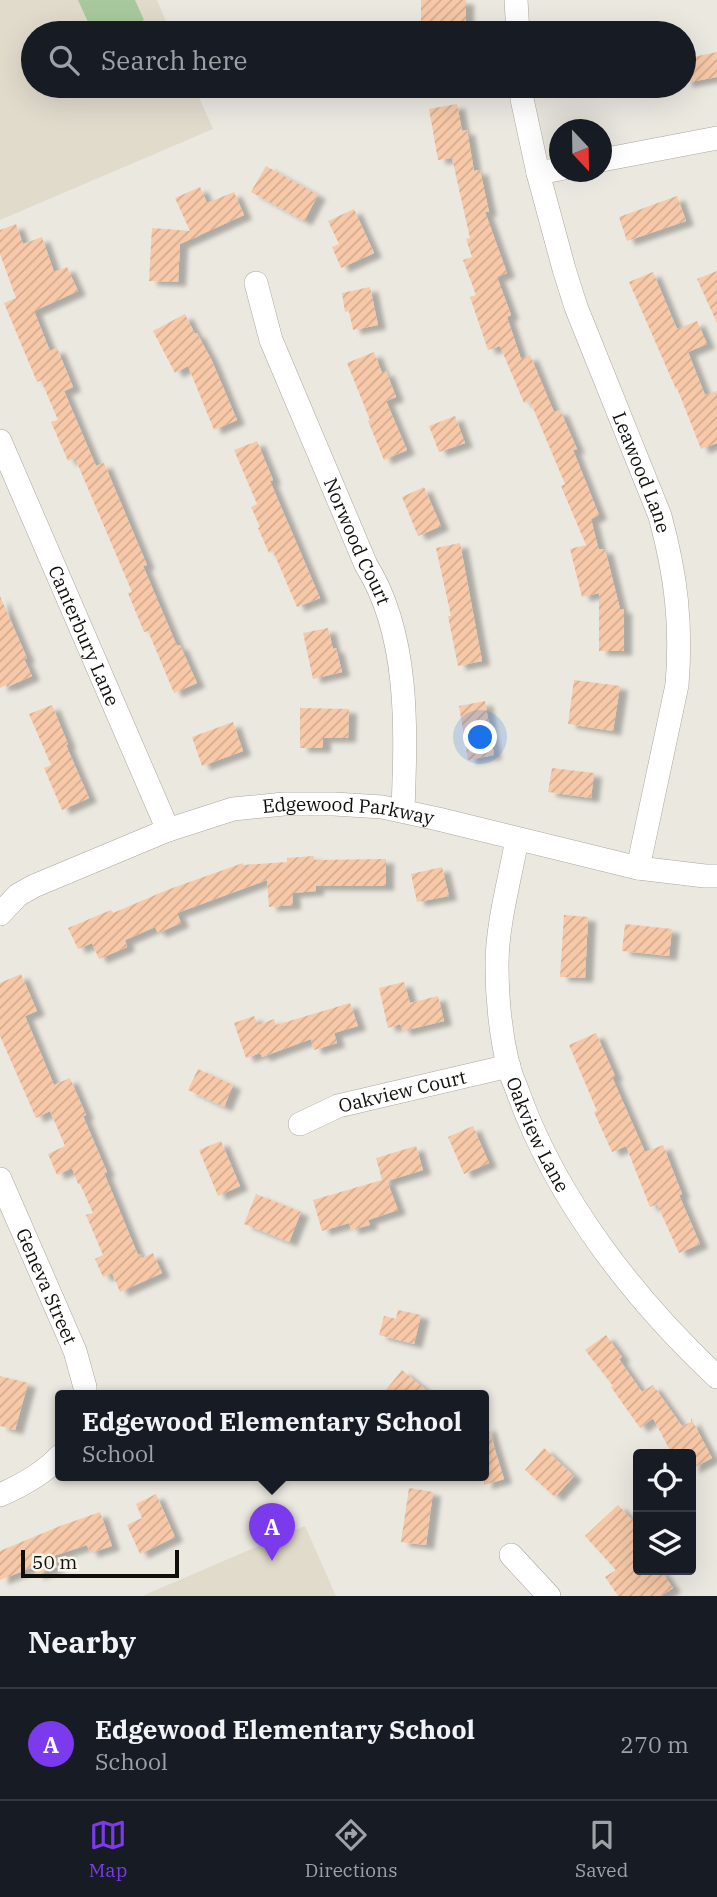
<!DOCTYPE html>
<style>
body{margin:0;font-family:"IBM Plex Serif",serif;background:#20242c;color:#f1f3f6}
.controls{position:absolute;right:21px;bottom:21px;display:grid;overflow:hidden;border-radius:7px;box-shadow:0 7px 28px #0002}
.controls button{width:63px;height:63px;display:grid;place-items:center;padding:0;border:0;border-bottom:2px solid #363941;background:#171b24;color:#f1f3f6;font:35px sans-serif}
.compass{position:absolute;left:549px;top:119px;width:63px;height:63px;border-radius:50%;background:#171b24;box-shadow:0 7px 28px #0002;rotate:158deg}
.scale{position:absolute;left:21px;bottom:18px;width:158px;box-sizing:border-box;padding-left:7px;border:4px solid #0f0e0b;border-top:0;font-size:19px;line-height:24px;white-space:nowrap;color:#0f0e0b;-webkit-text-stroke:5px #f8f5ed;paint-order:stroke}
.you{position:absolute;left:481px;top:738px;width:24px;height:24px;margin:-18px;border:5px solid #fff;border-radius:50%;background:#1a73e8;box-shadow:0 0 0 10px #1a73e833}
.badge{display:grid;place-items:center;width:46px;height:46px;border-radius:50%;background:#7c3aed;color:#fff;font-size:23px;font-weight:700}
.pin{position:absolute;translate:-50% -58px;filter:drop-shadow(0 2px 4px #0008)}
.pin::after{content:'';position:absolute;top:37px;width:24px;height:21px;background:inherit;clip-path:polygon(0 0,100% 0,50% 100%)}
.popup{position:absolute;left:55px;top:1390px;width:434px;height:91px;box-sizing:border-box;display:grid;place-content:center;border-radius:7px;background:#171b24;filter:drop-shadow(0 2px 5px #0005);font-size:23px;white-space:nowrap;color:#9ea1a6}
.popup b{font-size:26px;color:#f1f3f6}
.popup::after{content:'';position:absolute;left:50%;top:100%;margin-left:-14px;border:14px solid transparent;border-top-color:#171b24}
.list{margin:0;padding:0;list-style:none}
h2{display:flex;justify-content:space-between;align-items:center;height:91px;margin:0;padding:0 28px;font-size:30px}
h2 small{font-size:23px;font-weight:400;color:#9ea1a6}
.list li{display:grid;grid-template-columns:46px 1fr auto;gap:21px;align-items:center;box-sizing:border-box;height:112px;padding:0 28px;border-top:2px solid #363941}
.list b{display:block;font-size:26px;white-space:nowrap}
.list p{margin:0;font-size:23px;white-space:nowrap;color:#9ea1a6}
.list em{font-size:23px;font-style:normal;color:#9ea1a6}
.icon{flex:none;width:38px;height:38px;fill:none;stroke:currentColor;stroke-width:2;stroke-linecap:round;stroke-linejoin:round}
.map{position:relative;flex:none;width:717px;height:1596px;overflow:hidden}
.search{position:absolute;background:#171b24;box-shadow:0 7px 28px #0002;left:21px;right:21px;top:21px;height:77px;display:flex;align-items:center;gap:18px;box-sizing:border-box;padding:0 24px;border-radius:38px;color:#9ea1a6;font-size:26px}
.sheet{height:203px;background:#171b24}
nav{display:flex;justify-content:space-around;align-items:center;box-sizing:border-box;height:98px;border-top:2px solid #363941;background:#171b24;font-size:19px;color:#9ea1a6}
nav a{display:grid;justify-items:center;gap:4px}
nav .on{color:#7c3aed}
.map>svg:first-child{display:block}
.built{fill:#e1dbcc}
.garden{fill:#a8c99e}
.building{fill:url(#building-hatch);filter:url(#shadow)}
.lines{fill:none;stroke-linecap:round;stroke-linejoin:round}
.street-casing{stroke:#aba7a0;stroke-width:24}
.street{stroke:#fff;stroke-width:23}
.labels{text-anchor:middle;dominant-baseline:central;stroke-width:5;stroke-linejoin:round;paint-order:stroke}
.street-label{font-size:19px;fill:#0f0e0b;stroke:#f8f5ed}
</style>
<div class="map">
<svg width="717" height="1596" viewBox="0 0 717 1596">
<defs>
<pattern id="building-hatch" width="6" height="6" patternUnits="userSpaceOnUse" patternTransform="scale(1.75)"><rect width="6" height="6" fill="#f7c9a8"/><path d="M-1 1l2-2M0 6l6-6M5 7l2-2" fill="none" stroke="#d3ab8f"/></pattern>
<filter id="shadow"><feDropShadow dx="8" dy="4.5" stdDeviation="2" flood-color="#0004"/></filter>
</defs>
<rect width="100%" height="100%" fill="#ebe8e0"/>
<path class="built" d="M 0,0 L 157,0 L 171,33 L 33,33 L 33,86 L 194,86 L 213,129 L 0,220 Z
M 305,1526 L 336,1596 L 142,1596 Z"/>
<path class="garden" d="M 78,0 L 135,0 L 144,20 L 115,33 L 93,33 Z"/>
<path class="building" d="M 421,0 L 466,0 L 466,23 L 421,23 Z
M 717,52 L 717,77 L 684,83 L 684,59 Z
M 457,104 L 462,131 L 467,130 L 474,171 L 480,170 L 489,212 L 485,212 L 507,273 L 497,277 L 511,315 L 507,317 L 521,359 L 530,355 L 554,412 L 560,410 L 577,449 L 573,450 L 599,515 L 591,519 L 599,551 L 599,549 L 605,549 L 620,609 L 624,609 L 624,651 L 599,651 L 599,593 L 582,597 L 570,549 L 586,545 L 561,486 L 565,484 L 530,401 L 524,403 L 500,346 L 488,350 L 470,297 L 476,295 L 463,260 L 472,257 L 466,239 L 470,238 L 452,158 L 438,160 L 429,109 Z
M 266,166 L 318,195 L 304,221 L 251,192 Z
M 200,187 L 207,203 L 234,192 L 244,215 L 180,244 L 178,282 L 149,281 L 152,228 L 190,231 L 175,198 Z
M 677,196 L 686,221 L 627,241 L 619,217 Z
M 354,209 L 374,253 L 341,268 L 332,247 L 339,244 L 328,221 Z
M 16,224 L 23,244 L 42,237 L 54,272 L 67,267 L 78,291 L 34,311 L 50,351 L 57,348 L 73,387 L 64,391 L 96,466 L 104,463 L 147,565 L 143,566 L 177,646 L 180,645 L 197,683 L 174,693 L 148,631 L 144,632 L 128,593 L 132,592 L 75,458 L 68,461 L 51,422 L 58,420 L 41,380 L 37,382 L 4,303 L 16,298 L 0,254 L 0,230 Z
M 717,271 L 717,323 L 697,279 Z
M 653,272 L 677,329 L 697,321 L 707,344 L 688,352 L 705,395 L 717,391 L 717,443 L 701,449 L 677,388 L 676,389 L 629,282 Z
M 370,287 L 378,325 L 353,330 L 349,311 L 345,312 L 342,293 Z
M 185,314 L 195,334 L 197,333 L 212,361 L 237,420 L 214,430 L 188,366 L 175,373 L 153,331 Z
M 374,352 L 382,373 L 386,371 L 396,397 L 386,401 L 407,450 L 384,460 L 368,421 L 370,420 L 347,363 Z
M 455,416 L 465,443 L 439,452 L 429,426 Z
M 257,441 L 273,480 L 270,481 L 320,598 L 297,607 L 273,551 L 269,553 L 258,528 L 260,527 L 251,507 L 257,504 L 234,450 Z
M 424,487 L 441,526 L 418,536 L 402,497 Z
M 460,543 L 482,661 L 458,666 L 448,616 L 451,616 L 436,548 Z
M 0,596 L 27,658 L 24,659 L 32,676 L 7,687 L 6,685 L 0,688 Z
M 328,628 L 333,649 L 336,648 L 342,672 L 313,679 L 303,633 Z
M 574,680 L 620,686 L 613,731 L 568,724 Z
M 485,701 L 494,755 L 468,760 L 459,706 Z
M 52,705 L 68,744 L 66,745 L 89,798 L 62,810 L 44,768 L 51,765 L 29,714 Z
M 300,708 L 349,709 L 348,738 L 323,738 L 323,748 L 300,748 Z
M 233,722 L 243,751 L 202,766 L 192,737 Z
M 552,768 L 594,773 L 591,798 L 548,792 Z
M 314,856 L 314,860 L 386,859 L 386,886 L 316,886 L 316,891 L 292,893 L 293,905 L 269,907 L 267,880 L 177,913 L 181,923 L 158,933 L 155,927 L 125,940 L 127,947 L 99,959 L 92,943 L 78,949 L 68,928 L 111,910 L 113,913 L 167,890 L 243,863 L 243,865 L 287,862 L 287,858 Z
M 442,867 L 449,896 L 417,902 L 411,874 Z
M 564,915 L 588,917 L 585,978 L 560,977 Z
M 625,924 L 672,929 L 669,956 L 622,951 Z
M 21,974 L 37,1011 L 25,1016 L 54,1085 L 70,1078 L 86,1115 L 83,1116 L 107,1172 L 104,1173 L 138,1255 L 141,1254 L 142,1258 L 153,1253 L 162,1273 L 120,1292 L 112,1273 L 103,1277 L 95,1259 L 103,1255 L 86,1215 L 93,1213 L 80,1184 L 78,1184 L 72,1168 L 57,1175 L 48,1154 L 65,1146 L 50,1111 L 36,1118 L 0,1036 L 0,983 Z
M 404,982 L 410,1003 L 438,996 L 444,1021 L 403,1031 L 400,1024 L 388,1028 L 379,988 Z
M 350,1003 L 358,1026 L 334,1033 L 337,1043 L 314,1050 L 311,1039 L 262,1057 L 260,1053 L 246,1058 L 234,1023 L 254,1016 L 258,1025 L 274,1019 L 276,1025 Z
M 596,1033 L 615,1076 L 612,1077 L 645,1152 L 663,1145 L 682,1194 L 679,1195 L 700,1244 L 679,1253 L 657,1204 L 650,1207 L 626,1146 L 612,1152 L 594,1112 L 597,1111 L 569,1045 Z
M 198,1069 L 233,1085 L 224,1107 L 188,1090 Z
M 473,1126 L 489,1163 L 464,1174 L 448,1137 Z
M 221,1141 L 240,1186 L 218,1196 L 199,1150 Z
M 416,1146 L 423,1170 L 387,1181 L 398,1210 L 368,1220 L 370,1225 L 351,1230 L 349,1223 L 322,1231 L 313,1200 L 382,1180 L 376,1158 Z
M 256,1194 L 301,1212 L 289,1242 L 244,1224 Z
M 398,1310 L 421,1315 L 414,1344 L 379,1335 L 384,1316 L 396,1319 Z
M 606,1335 L 622,1357 L 619,1359 L 642,1392 L 653,1385 L 682,1426 L 691,1422 L 691,1418 L 712,1458 L 691,1469 L 691,1454 L 672,1454 L 653,1418 L 640,1428 L 611,1387 L 613,1386 L 585,1350 Z
M 402,1370 L 432,1395 L 382,1395 Z
M 0,1376 L 28,1383 L 15,1430 L 0,1426 Z
M 484,1427 L 488,1427 L 504,1479 L 484,1485 Z
M 544,1448 L 574,1476 L 555,1497 L 525,1470 Z
M 409,1488 L 433,1492 L 426,1545 L 401,1542 Z
M 156,1494 L 175,1537 L 140,1554 L 127,1525 L 142,1518 L 136,1504 Z
M 618,1505 L 638,1526 L 638,1570 L 661,1570 L 673,1588 L 661,1596 L 618,1596 L 605,1577 L 616,1570 L 585,1536 Z
M 100,1512 L 112,1546 L 90,1553 L 87,1545 L 53,1556 L 57,1567 L 36,1575 L 33,1567 L 0,1580 L 0,1551 L 60,1526 Z"/>
<g class="lines">
<g class="street-casing">
<g id="street">
<path d="M 516,0 L 518,33"/>
<path id="s1" d="M 521,86 L 522,99 L 538,173 L 564,269 L 576,307 L 660,516 C 676,575 682,624 677,685 L 638,868"/>
<path d="M 602,160 L 717,138"/>
<path d="M 538,173 L 560,169"/>
<path id="s2" d="M 256,283 L 271,340 L 366,565 C 410,635 406,730 403,810"/>
<path id="s3" d="M 0,441 L 168,830"/>
<path id="s4" d="M 517,839 C 510,879 497,924 497,965 C 497,996 501,1035 508,1065 C 511,1076 516,1086 519,1095 C 558,1202 635,1300 717,1377"/>
<path id="s5" d="M 0,914 L 18,895 L 34,886 L 168,830 L 233,809 L 284,804 L 334,804 L 382,807 L 438,819 L 638,868 L 705,876 L 717,876"/>
<path id="s6" d="M 300,1124 L 338,1106 L 509,1066"/>
<path id="s7" d="M 0,1179 L 75,1351 L 85,1387 L 85,1395"/>
<path d="M 0,1495 C 23,1485 43,1474 60,1456"/>
<path d="M 511,1555 L 549,1596"/>
</g>
</g>
<use href="#street" class="street"/>
</g>
<g class="labels">
<g class="street-label">
<text stroke="none"><textPath href="#s1" startOffset="406">Leawood Lane</textPath></text>
<text stroke="none"><textPath href="#s2" startOffset="278">Norwood Court</textPath></text>
<text stroke="none"><textPath href="#s3" startOffset="212">Canterbury Lane</textPath></text>
<text stroke="none"><textPath href="#s5" startOffset="374">Edgewood Parkway</textPath></text>
<text stroke="none"><textPath href="#s6" startOffset="108">Oakview Court</textPath></text>
<text stroke="none"><textPath href="#s4" startOffset="304">Oakview Lane</textPath></text>
<text stroke="none"><textPath href="#s7" startOffset="117">Geneva Street</textPath></text>
</g>
</g>
</svg>
<div class="controls">
<button><svg class="icon" aria-label="locate" viewBox="0 0 24 24"><circle cx="12" cy="12" r="6"/><path d="M12 2v4M12 18v4M2 12h4M18 12h4"/></svg></button>
<button><svg class="icon" aria-label="layers" viewBox="0 0 24 24"><path d="M12 4l9 5-9 5-9-5zM3 14l9 5 9-5"/></svg></button>
</div>
<svg class="compass" viewBox="-18 -18 36 36"><path d="M0-13l5 13h-10z" fill="#e53935"/><path d="M0 13l5-13h-10z" fill="#9ea1a6"/></svg>
<div class="scale">50 m</div>
<div class="you"></div>
<div class="pin badge" style="left:272px;top:1561px">A</div>
<div class="popup"><b>Edgewood Elementary School</b>School</div>
<div class="search"><svg class="icon" aria-label="search" viewBox="0 0 24 24"><circle cx="10" cy="10" r="6"/><path d="M15 15l6 6"/></svg>Search here</div>
</div>
<section class="sheet">
<h2>Nearby<small></small></h2>
<ul class="list">
<li><span class="badge">A</span><div><b>Edgewood Elementary School</b><p>School</p></div><em>270 m</em></li>
</ul>
</section>
<nav>
<a class="on"><svg class="icon" aria-label="map" viewBox="0 0 24 24"><path d="M3 6l6-2 6 2 6-2v14l-6 2-6-2-6 2zM9 4v14M15 6v14"/></svg>Map</a>
<a><svg class="icon" aria-label="directions" viewBox="0 0 24 24"><path d="M12 3l9 9-9 9-9-9zM9 14v-3h6M13 9l2 2-2 2"/></svg>Directions</a>
<a><svg class="icon" aria-label="saved" viewBox="0 0 24 24"><path d="M7 4h10v16l-5-4-5 4z"/></svg>Saved</a>
</nav>
